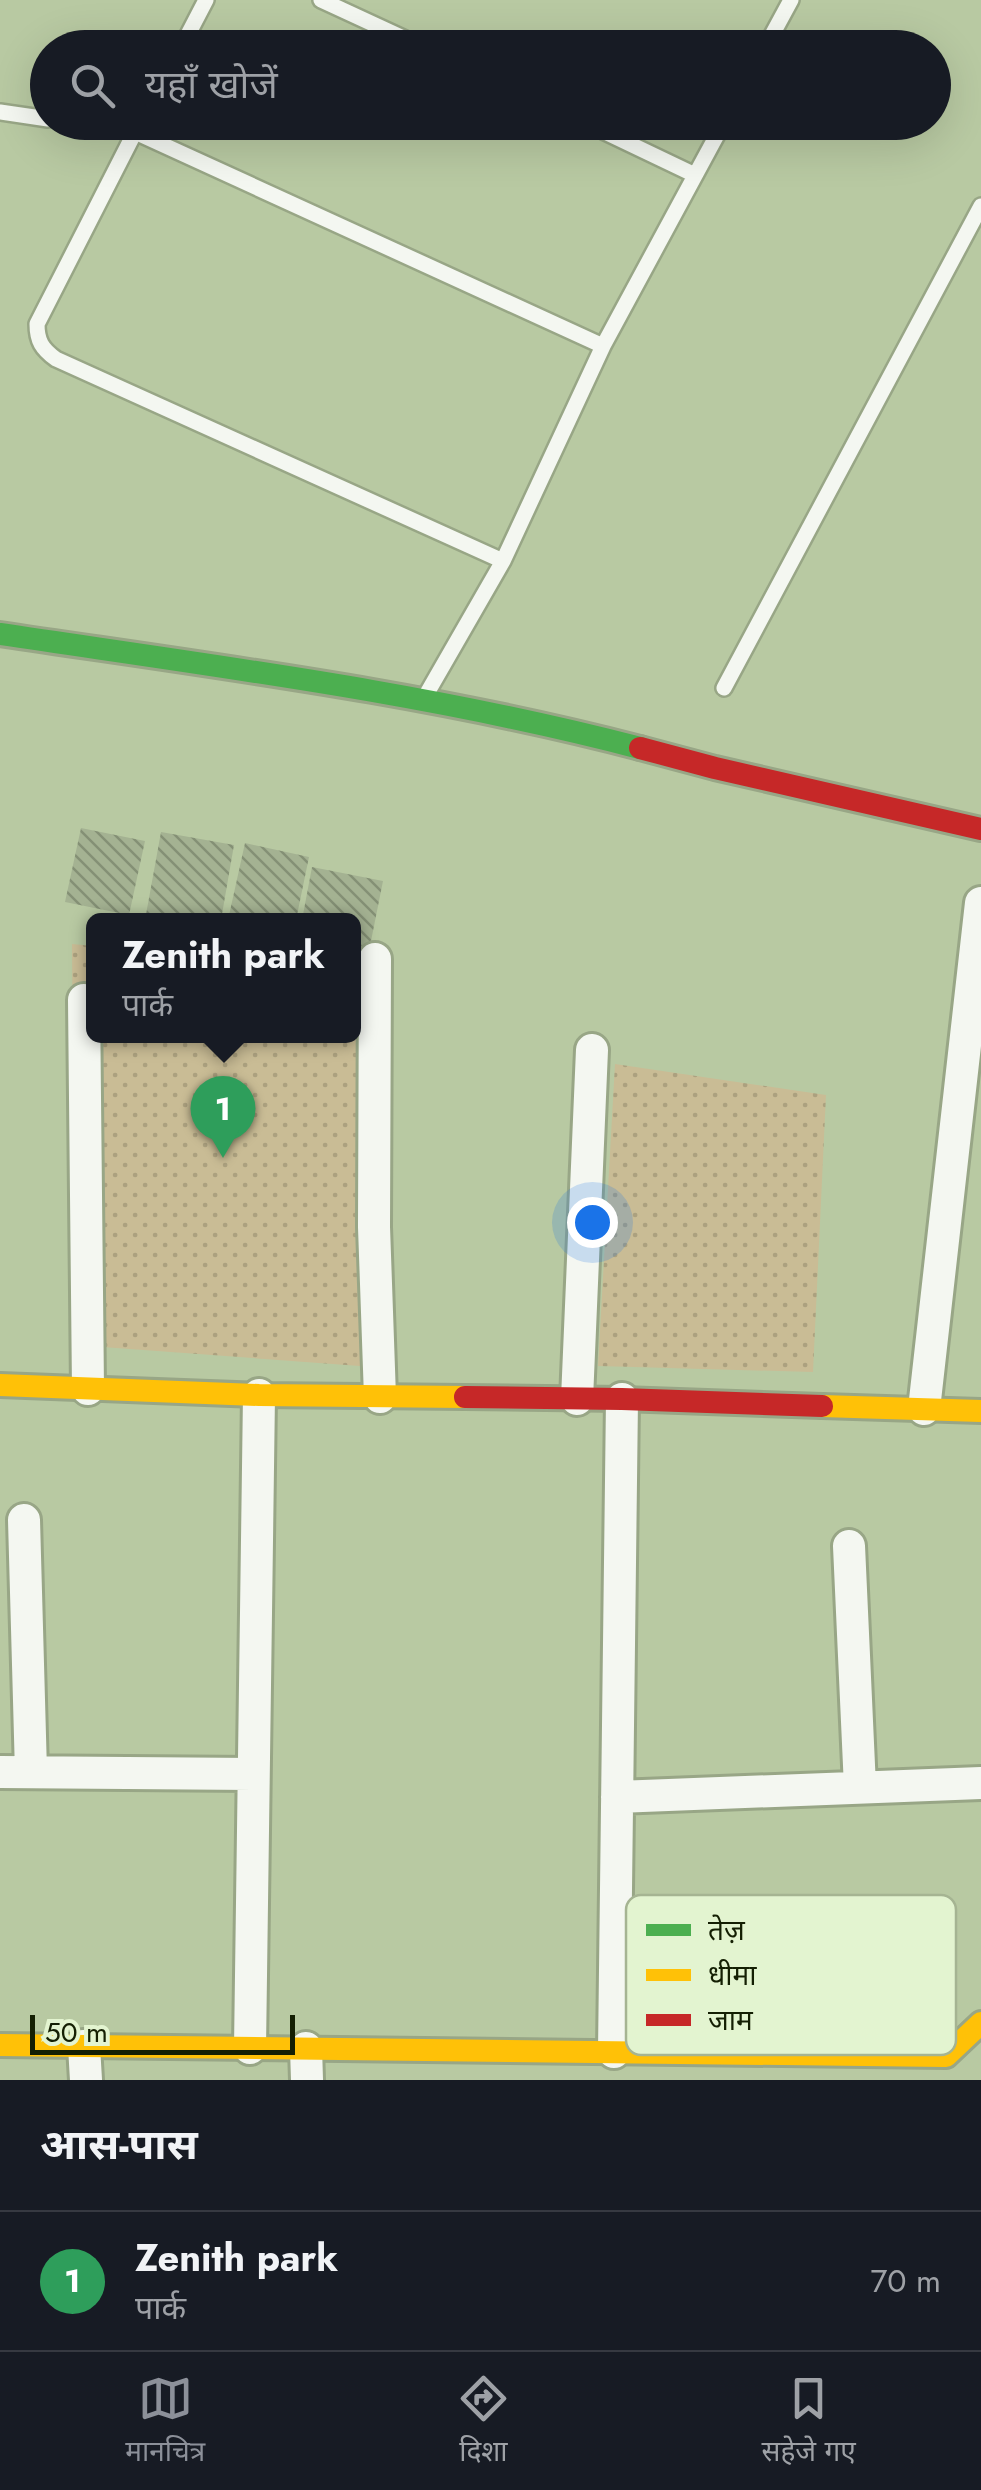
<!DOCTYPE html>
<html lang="hi">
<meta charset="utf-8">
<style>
body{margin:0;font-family:Jost,"Noto Sans Devanagari",sans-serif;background:#242831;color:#f1f3f6}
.scale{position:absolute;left:30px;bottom:25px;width:265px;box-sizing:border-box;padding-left:10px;border:5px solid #141f03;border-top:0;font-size:28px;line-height:35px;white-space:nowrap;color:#141f03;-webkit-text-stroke:8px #e3f4d0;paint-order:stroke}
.you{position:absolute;left:592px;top:1222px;width:35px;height:35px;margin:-25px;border:8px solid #fff;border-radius:50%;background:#1a73e8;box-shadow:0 0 0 15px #1a73e833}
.badge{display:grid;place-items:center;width:65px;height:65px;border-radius:50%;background:#8c9099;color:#fff;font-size:32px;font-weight:700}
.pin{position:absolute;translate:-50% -82px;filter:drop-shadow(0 2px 5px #0008)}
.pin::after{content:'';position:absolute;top:52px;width:35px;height:30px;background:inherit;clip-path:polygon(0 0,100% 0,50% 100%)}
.popup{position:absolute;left:86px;top:913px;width:275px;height:130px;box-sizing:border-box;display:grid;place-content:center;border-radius:15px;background:#171b24;filter:drop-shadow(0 2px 8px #0005);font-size:32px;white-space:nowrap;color:#9ea1a6}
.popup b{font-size:38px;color:#f1f3f6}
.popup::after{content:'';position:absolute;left:50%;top:100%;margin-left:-20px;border:20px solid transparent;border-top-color:#171b24}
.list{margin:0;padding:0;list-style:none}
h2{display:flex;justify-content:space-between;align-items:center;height:130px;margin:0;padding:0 40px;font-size:42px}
h2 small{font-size:32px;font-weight:400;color:#9ea1a6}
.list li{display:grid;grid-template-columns:65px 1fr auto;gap:30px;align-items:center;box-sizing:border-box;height:140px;padding:0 40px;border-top:2px solid #363941}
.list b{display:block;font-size:38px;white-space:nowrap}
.list p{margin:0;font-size:32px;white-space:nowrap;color:#9ea1a6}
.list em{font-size:32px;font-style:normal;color:#9ea1a6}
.icon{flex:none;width:55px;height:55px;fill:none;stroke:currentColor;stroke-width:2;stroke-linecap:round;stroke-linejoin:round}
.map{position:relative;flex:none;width:981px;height:2080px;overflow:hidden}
.search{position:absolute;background:#171b24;box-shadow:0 10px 40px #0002;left:30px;right:30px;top:30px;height:110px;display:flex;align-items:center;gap:25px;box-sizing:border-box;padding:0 35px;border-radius:55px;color:#9ea1a6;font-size:38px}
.sheet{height:270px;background:#171b24}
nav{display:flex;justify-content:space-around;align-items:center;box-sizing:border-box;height:140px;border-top:2px solid #363941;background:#171b24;font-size:28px;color:#9ea1a6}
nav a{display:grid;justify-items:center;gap:5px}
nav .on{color:#8c9099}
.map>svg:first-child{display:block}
.green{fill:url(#green-dots)}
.building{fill:url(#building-back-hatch)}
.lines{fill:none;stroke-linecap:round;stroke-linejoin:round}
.lane-casing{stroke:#98a686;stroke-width:20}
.street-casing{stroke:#98a686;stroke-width:38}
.fast-casing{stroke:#98a686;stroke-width:28}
.slow-casing{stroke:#98a686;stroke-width:28}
.jam-casing{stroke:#98a686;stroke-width:28}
.lane{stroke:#f4f7f1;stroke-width:15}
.street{stroke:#f4f7f1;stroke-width:32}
.fast{stroke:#4caf50;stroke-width:22}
.slow{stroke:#ffc107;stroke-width:22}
.jam{stroke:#c62828;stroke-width:22}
.key{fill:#e3f4d0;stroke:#a5b492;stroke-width:2.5}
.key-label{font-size:28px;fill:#141f03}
</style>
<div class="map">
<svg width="981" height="2080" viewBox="0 0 981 2080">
<defs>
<pattern id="green-dots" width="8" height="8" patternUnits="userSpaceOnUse" patternTransform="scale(2.5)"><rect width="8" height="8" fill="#c9bc95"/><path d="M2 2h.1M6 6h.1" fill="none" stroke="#aca17f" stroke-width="1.8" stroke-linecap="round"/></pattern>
<pattern id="building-back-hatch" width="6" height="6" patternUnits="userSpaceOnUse" patternTransform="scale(2.5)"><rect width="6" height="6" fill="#a4b292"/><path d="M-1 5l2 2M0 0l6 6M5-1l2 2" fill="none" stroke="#849075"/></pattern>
</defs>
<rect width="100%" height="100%" fill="#b8c9a2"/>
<path class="green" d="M 72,944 L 93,946 L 93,1036 L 353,1036 L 353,969 L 371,970 L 373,1367 L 75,1345 Z
M 615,1064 L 826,1095 L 813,1372 L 598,1366 Z"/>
<path class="building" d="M 81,828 L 145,841 L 129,915 L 65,902 Z
M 161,832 L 234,845 L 221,920 L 145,920 Z
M 245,843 L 309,857 L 296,920 L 228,920 Z
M 312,867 L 383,881 L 367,961 L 353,959 L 353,920 L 302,920 Z"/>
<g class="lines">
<g class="lane-casing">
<path id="lane" d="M 321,0 L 425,48
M 181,48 L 206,0
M 765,48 L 791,0
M 0,112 L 48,119
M 69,122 L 135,132 L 603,346
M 140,122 L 37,324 C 37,341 42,349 56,359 L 503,561
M 584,122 L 695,175
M 724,688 L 981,206
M 426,695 L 503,561 L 603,346 L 724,122"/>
</g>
<g class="street-casing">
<path id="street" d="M 375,959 L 374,1227 L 380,1397
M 84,1000 L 88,1389
M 577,1399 L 592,1050
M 924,1409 L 981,903
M 24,1520 L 31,1772
M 849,1546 L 860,1787
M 0,1772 L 253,1774
M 617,1797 L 981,1783
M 84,2046 L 86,2080
M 250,2048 L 259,1395
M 306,2048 L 307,2080
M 614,2052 L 622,1399"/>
</g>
<g class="fast-casing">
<path id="fast" d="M 0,634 C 214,666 430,693 640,748"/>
</g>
<g class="slow-casing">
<path id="slow" d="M 0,1385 L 259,1395 L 465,1397
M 822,1406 L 981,1411
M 0,2045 L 946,2056 L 981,2023"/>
</g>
<g class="jam-casing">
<path id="jam" d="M 640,748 L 715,768 L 981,829
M 465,1397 L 622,1399 L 822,1406"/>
</g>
<use href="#lane" class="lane"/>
<use href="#street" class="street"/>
<use href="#fast" class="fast"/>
<use href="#slow" class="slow"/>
<use href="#jam" class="jam"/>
</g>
<rect x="626" y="1895" width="330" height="160" rx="15" class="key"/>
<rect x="646" y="1924" width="45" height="12" fill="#4caf50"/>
<rect x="646" y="1969" width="45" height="12" fill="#ffc107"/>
<rect x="646" y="2014" width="45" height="12" fill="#c62828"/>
<g class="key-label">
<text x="708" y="1940">तेज़</text>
<text x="708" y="1985">धीमा</text>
<text x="708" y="2030">जाम</text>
</g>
</svg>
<div class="scale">50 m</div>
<div class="you"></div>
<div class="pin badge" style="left:223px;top:1158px;background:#2e9e5b">1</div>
<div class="popup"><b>Zenith park</b>पार्क</div>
<div class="search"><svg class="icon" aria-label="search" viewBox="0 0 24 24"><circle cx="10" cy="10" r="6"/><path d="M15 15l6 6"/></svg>यहाँ खोजें</div>
</div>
<section class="sheet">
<h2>आस-पास<small></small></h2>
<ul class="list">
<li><span class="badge" style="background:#2e9e5b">1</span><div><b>Zenith park</b><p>पार्क</p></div><em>70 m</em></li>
</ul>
</section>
<nav>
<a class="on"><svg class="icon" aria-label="map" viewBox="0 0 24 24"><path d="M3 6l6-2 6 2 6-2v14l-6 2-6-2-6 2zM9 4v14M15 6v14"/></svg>मानचित्र</a>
<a><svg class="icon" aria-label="directions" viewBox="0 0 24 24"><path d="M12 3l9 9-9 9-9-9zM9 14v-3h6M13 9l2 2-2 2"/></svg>दिशा</a>
<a><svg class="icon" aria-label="saved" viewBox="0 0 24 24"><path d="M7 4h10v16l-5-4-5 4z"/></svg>सहेजे गए</a>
</nav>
